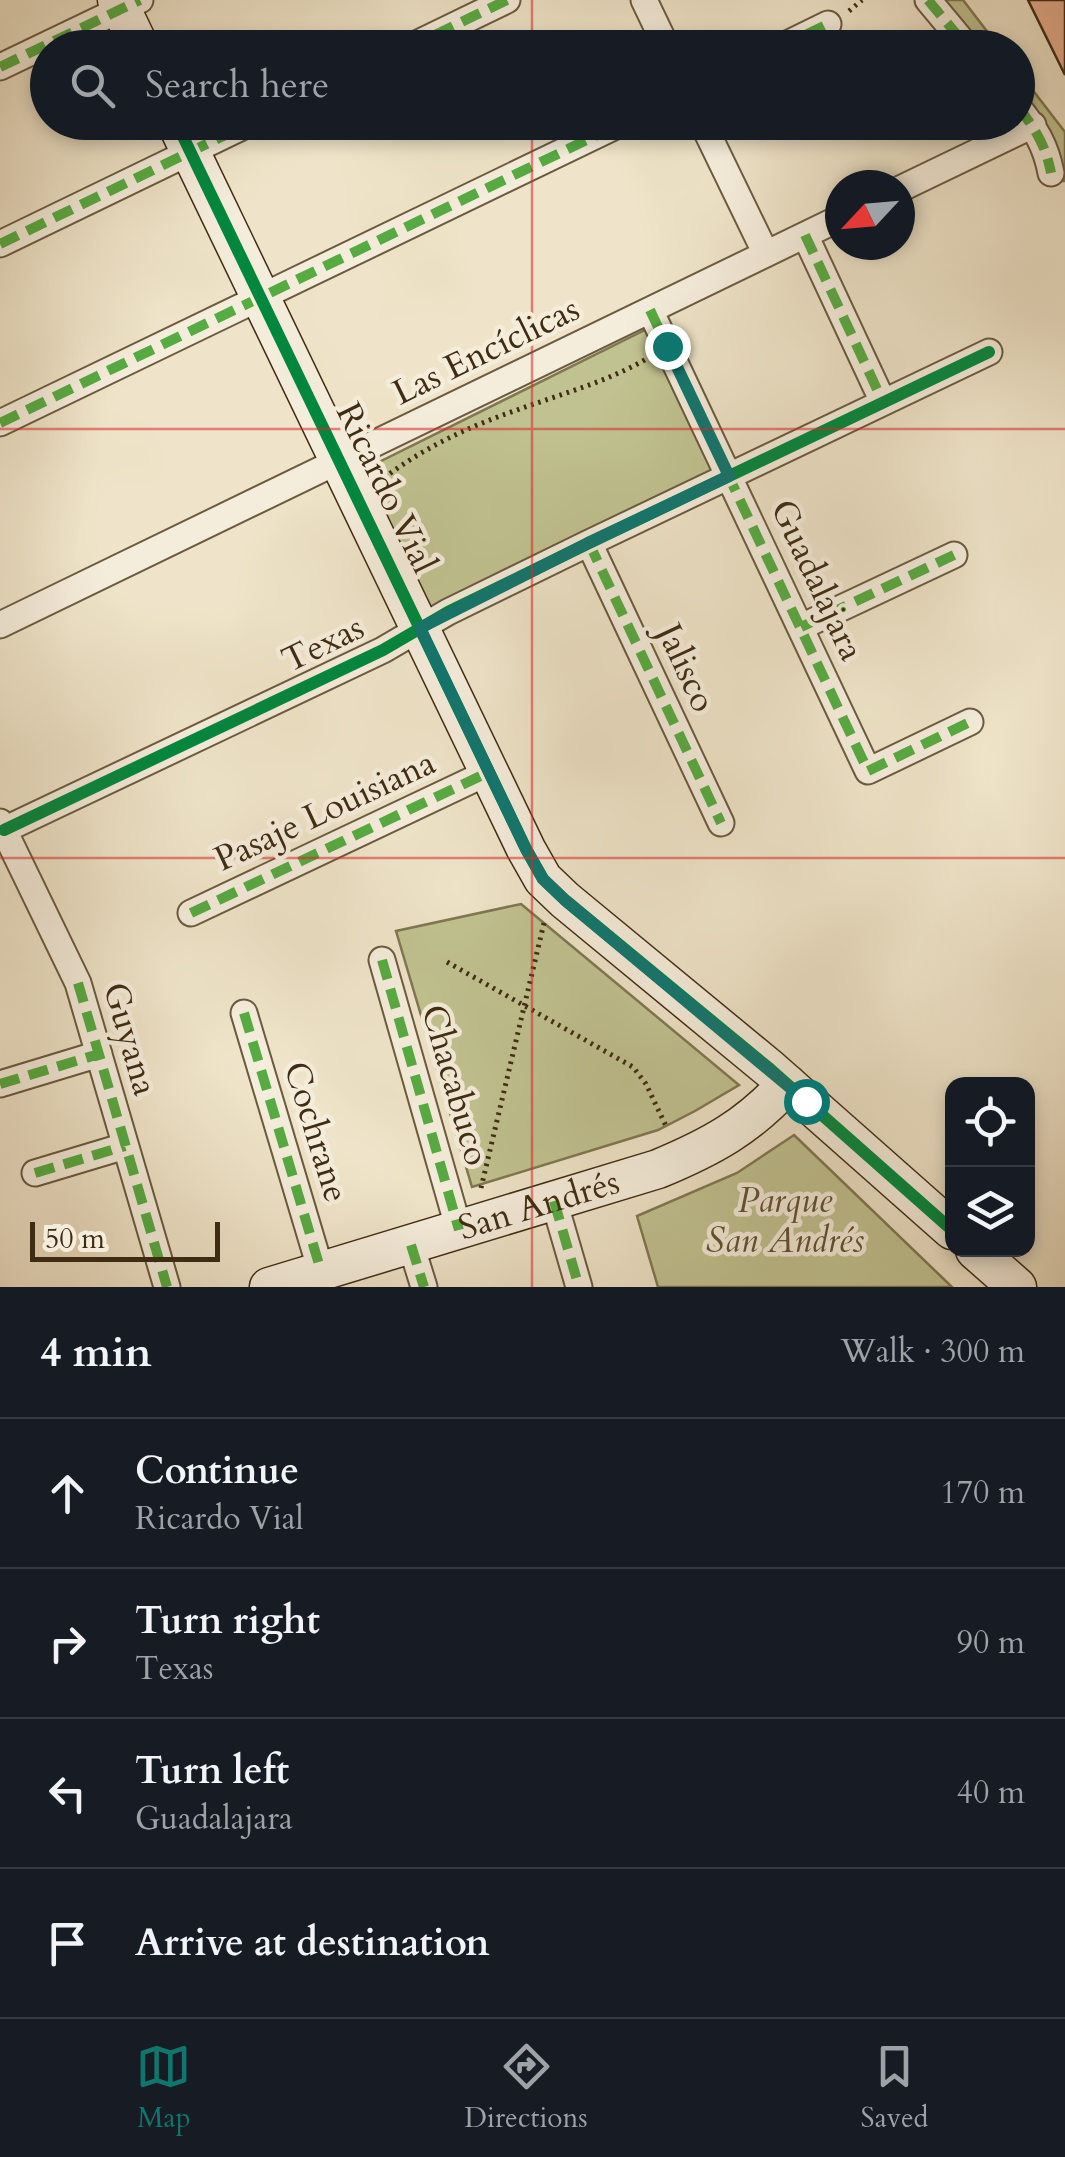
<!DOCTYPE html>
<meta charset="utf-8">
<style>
body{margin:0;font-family:Cardo,serif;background:#20242c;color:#f1f3f6}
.controls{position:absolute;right:30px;bottom:30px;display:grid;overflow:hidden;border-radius:20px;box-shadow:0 5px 15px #0003}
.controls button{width:90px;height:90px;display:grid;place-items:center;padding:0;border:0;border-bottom:2px solid #363941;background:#171b24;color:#f1f3f6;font:50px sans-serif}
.compass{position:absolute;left:825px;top:170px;width:90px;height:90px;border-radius:50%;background:#171b24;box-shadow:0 5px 15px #0003;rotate:244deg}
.scale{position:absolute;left:30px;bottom:25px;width:190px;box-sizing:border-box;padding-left:10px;border:5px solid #3f2c13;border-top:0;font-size:28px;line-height:35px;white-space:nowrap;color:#3f2c13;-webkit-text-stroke:8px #f5eddc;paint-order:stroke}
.stop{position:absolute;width:30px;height:30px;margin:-22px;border:8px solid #0f766e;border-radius:50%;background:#fff}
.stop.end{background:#0f766e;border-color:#fff;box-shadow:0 2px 10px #0008}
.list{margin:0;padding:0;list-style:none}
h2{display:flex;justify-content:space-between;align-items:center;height:130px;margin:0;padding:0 40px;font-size:42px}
h2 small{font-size:32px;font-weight:400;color:#9ea1a6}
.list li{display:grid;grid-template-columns:65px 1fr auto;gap:30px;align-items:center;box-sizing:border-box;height:150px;padding:0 40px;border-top:2px solid #363941}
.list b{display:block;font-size:38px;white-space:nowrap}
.list p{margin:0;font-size:32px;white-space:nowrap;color:#9ea1a6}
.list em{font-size:32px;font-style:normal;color:#9ea1a6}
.icon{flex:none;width:55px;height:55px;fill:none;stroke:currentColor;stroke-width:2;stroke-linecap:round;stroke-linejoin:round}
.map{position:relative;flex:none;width:1065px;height:1287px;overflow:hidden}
.search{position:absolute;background:#171b24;box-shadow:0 5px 15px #0003;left:30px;right:30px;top:30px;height:110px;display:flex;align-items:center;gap:25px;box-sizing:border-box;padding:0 35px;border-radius:55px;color:#9ea1a6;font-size:38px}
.sheet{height:730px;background:#171b24}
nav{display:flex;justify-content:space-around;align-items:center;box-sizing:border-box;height:140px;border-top:2px solid #363941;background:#171b24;font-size:28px;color:#9ea1a6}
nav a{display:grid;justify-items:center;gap:5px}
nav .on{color:#0f766e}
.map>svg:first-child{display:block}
.green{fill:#c1c291;stroke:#807752;stroke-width:2.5}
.building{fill:#e7af90;stroke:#3f2c13;stroke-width:2.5;filter:url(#shadow)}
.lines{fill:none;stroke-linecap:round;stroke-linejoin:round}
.street-casing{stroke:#6b5a40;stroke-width:29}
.secondary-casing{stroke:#3f2c13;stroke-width:41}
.path{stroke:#3f2c13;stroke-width:5;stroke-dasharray:2.5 5;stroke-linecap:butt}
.street{stroke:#f5eddc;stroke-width:25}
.secondary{stroke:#f5eddc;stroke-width:38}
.quiet{stroke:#56ab42;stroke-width:10;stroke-dasharray:20 10;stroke-linecap:butt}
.cycleway-casing{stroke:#f5eddc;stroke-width:19}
.cycleway{stroke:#00873e;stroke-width:12}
.route{stroke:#0f766e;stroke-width:12}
.grid{fill:none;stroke:#d62828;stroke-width:2.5;stroke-opacity:0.55}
.labels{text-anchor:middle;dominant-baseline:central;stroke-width:9;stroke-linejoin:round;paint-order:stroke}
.street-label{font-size:35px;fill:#3f2c13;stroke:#f5eddc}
.park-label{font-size:35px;font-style:italic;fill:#605232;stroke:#f5eddc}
</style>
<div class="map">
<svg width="1065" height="1287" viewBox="0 0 1065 1287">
<defs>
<filter id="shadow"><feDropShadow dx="11" dy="6" stdDeviation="0" flood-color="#0004"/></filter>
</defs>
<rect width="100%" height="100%" fill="#efe4c9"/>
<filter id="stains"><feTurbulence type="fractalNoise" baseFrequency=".002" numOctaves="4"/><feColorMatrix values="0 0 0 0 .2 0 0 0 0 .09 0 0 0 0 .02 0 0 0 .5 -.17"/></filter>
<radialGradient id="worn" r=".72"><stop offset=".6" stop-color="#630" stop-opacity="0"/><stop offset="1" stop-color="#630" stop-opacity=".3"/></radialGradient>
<path class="green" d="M 936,0 L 963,0 L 999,47 L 973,47 Z
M 1018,71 L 1065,132 L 1065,181 L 1044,181 L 1018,105 Z
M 649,328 L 715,473 L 432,612 L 363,470 Z
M 521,904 L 739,1085 L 695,1111 L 658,1130 L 472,1187 L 396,931 Z
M 794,1135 L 952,1287 L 658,1287 L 637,1216 L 737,1173 Z"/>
<path class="building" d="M 1028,0 L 1065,0 L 1065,75 Z"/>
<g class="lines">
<g class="street-casing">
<path id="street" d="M 644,0 L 667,48
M 928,0 L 968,48
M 408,48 L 507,0
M 779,48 L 828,24
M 0,67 L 140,0
M 1018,107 C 1035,128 1046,146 1051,173
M 702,122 L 766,254
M 900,189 L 1033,125
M 805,235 L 883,402
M 0,244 L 252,122
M 650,310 L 868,771 L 970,722
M 0,423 L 624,122
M 589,543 L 721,823
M 0,625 L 840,218
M 801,627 L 954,555
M 0,822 L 78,983 L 167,1287
M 4,830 L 383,650 L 448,612 L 589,543 L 989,352
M 191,913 L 489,772
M 382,960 L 459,1230
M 244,1013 L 321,1271
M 0,1084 L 99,1054
M 35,1173 L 125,1146
M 554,1201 L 579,1287
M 411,1245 L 424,1287"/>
</g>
<g class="secondary-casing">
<g id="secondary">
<path d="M 117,0 L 140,48"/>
<path d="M 176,122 L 526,849 L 543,879 L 565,900 L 770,1069 L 952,1230"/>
<path d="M 975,1250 L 1017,1287"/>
<path id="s1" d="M 269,1287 L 658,1169 C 711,1147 748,1127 787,1084"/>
</g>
</g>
<path class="path" d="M 849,11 L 862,0
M 384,478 C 423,448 470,426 517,410 C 561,394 607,382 648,358
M 447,962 L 633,1067 L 646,1084 L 666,1126
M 481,1188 L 544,923"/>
<use href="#street" class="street"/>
<use href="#secondary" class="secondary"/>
<path class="quiet" d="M 928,0 L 968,48
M 408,48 L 507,0
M 779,48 L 828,24
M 0,67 L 140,0
M 1018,107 C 1035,128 1046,146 1051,173
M 805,235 L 883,402
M 0,244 L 252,122
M 650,310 L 868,771 L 970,722
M 0,423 L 624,122
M 589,543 L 721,823
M 801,627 L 954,555
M 191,913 L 489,772
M 382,960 L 459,1230
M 78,983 L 167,1287
M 244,1013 L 321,1271
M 0,1084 L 99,1054
M 35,1173 L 125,1146
M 554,1201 L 579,1287
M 411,1245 L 424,1287"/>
<g class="cycleway-casing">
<path id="cycleway" d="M 176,122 L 526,849 L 543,879 L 565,900 L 770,1069 L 952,1230
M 4,830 L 383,650 L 448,612 L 589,543 L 989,352"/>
</g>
<use href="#cycleway" class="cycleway"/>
</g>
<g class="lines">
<path class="route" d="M 667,346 L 729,476 L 588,543 L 420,628 L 526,849 L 543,879 L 565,900 L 806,1101"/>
</g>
<path class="grid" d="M 532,0 L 532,48M 532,122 L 532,1287M 0,429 L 1065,429M 0,858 L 1065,858"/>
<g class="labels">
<g class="street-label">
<text transform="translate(486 351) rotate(-26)">Las Encíclicas</text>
<text transform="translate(386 488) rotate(64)">Ricardo Vial</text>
<text transform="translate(817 580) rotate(65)">Guadalajara</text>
<text transform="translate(323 644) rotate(-26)">Texas</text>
<text transform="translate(686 668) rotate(65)">Jalisco</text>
<text transform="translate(325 811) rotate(-25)">Pasaje Louisiana</text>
<text transform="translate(130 1039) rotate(74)">Guyana</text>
<text transform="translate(455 1085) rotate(74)">Chacabuco</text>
<text transform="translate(316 1132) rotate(73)">Cochrane</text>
<text stroke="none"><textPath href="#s1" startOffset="282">San Andrés</textPath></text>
</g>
<g class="park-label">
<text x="785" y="1201">Parque<tspan x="785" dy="40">San Andrés</tspan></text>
</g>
</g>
<rect width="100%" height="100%" filter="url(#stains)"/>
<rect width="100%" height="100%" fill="url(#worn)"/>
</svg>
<div class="controls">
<button><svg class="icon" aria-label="locate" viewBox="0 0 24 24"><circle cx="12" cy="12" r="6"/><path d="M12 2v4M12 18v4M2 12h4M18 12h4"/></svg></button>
<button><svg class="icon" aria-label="layers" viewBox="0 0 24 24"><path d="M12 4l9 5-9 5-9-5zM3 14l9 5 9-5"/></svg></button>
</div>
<svg class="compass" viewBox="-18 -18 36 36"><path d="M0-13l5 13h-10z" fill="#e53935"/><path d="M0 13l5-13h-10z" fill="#9ea1a6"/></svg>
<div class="scale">50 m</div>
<div class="stop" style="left:806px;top:1101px"></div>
<div class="stop end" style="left:667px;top:346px"></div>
<div class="search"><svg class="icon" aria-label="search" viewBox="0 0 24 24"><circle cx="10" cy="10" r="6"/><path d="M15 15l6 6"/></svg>Search here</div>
</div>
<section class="sheet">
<h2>4 min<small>Walk · 300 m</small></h2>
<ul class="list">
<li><svg class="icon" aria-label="ahead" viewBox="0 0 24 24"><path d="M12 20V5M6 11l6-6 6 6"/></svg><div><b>Continue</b><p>Ricardo Vial</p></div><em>170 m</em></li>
<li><svg class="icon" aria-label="right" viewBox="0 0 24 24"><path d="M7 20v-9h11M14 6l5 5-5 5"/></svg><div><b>Turn right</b><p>Texas</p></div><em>90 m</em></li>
<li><svg class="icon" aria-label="left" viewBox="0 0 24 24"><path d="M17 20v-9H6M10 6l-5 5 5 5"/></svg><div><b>Turn left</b><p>Guadalajara</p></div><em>40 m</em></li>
<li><svg class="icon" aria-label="arrive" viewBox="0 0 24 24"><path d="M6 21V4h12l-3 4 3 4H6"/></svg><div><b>Arrive at destination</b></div></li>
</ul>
</section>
<nav>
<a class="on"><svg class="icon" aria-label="map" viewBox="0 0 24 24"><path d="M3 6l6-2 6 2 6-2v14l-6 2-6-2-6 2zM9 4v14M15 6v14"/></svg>Map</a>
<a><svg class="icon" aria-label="directions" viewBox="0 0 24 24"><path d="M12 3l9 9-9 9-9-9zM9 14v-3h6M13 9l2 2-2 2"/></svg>Directions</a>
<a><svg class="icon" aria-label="saved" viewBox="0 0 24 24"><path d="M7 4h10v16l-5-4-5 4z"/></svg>Saved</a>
</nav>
